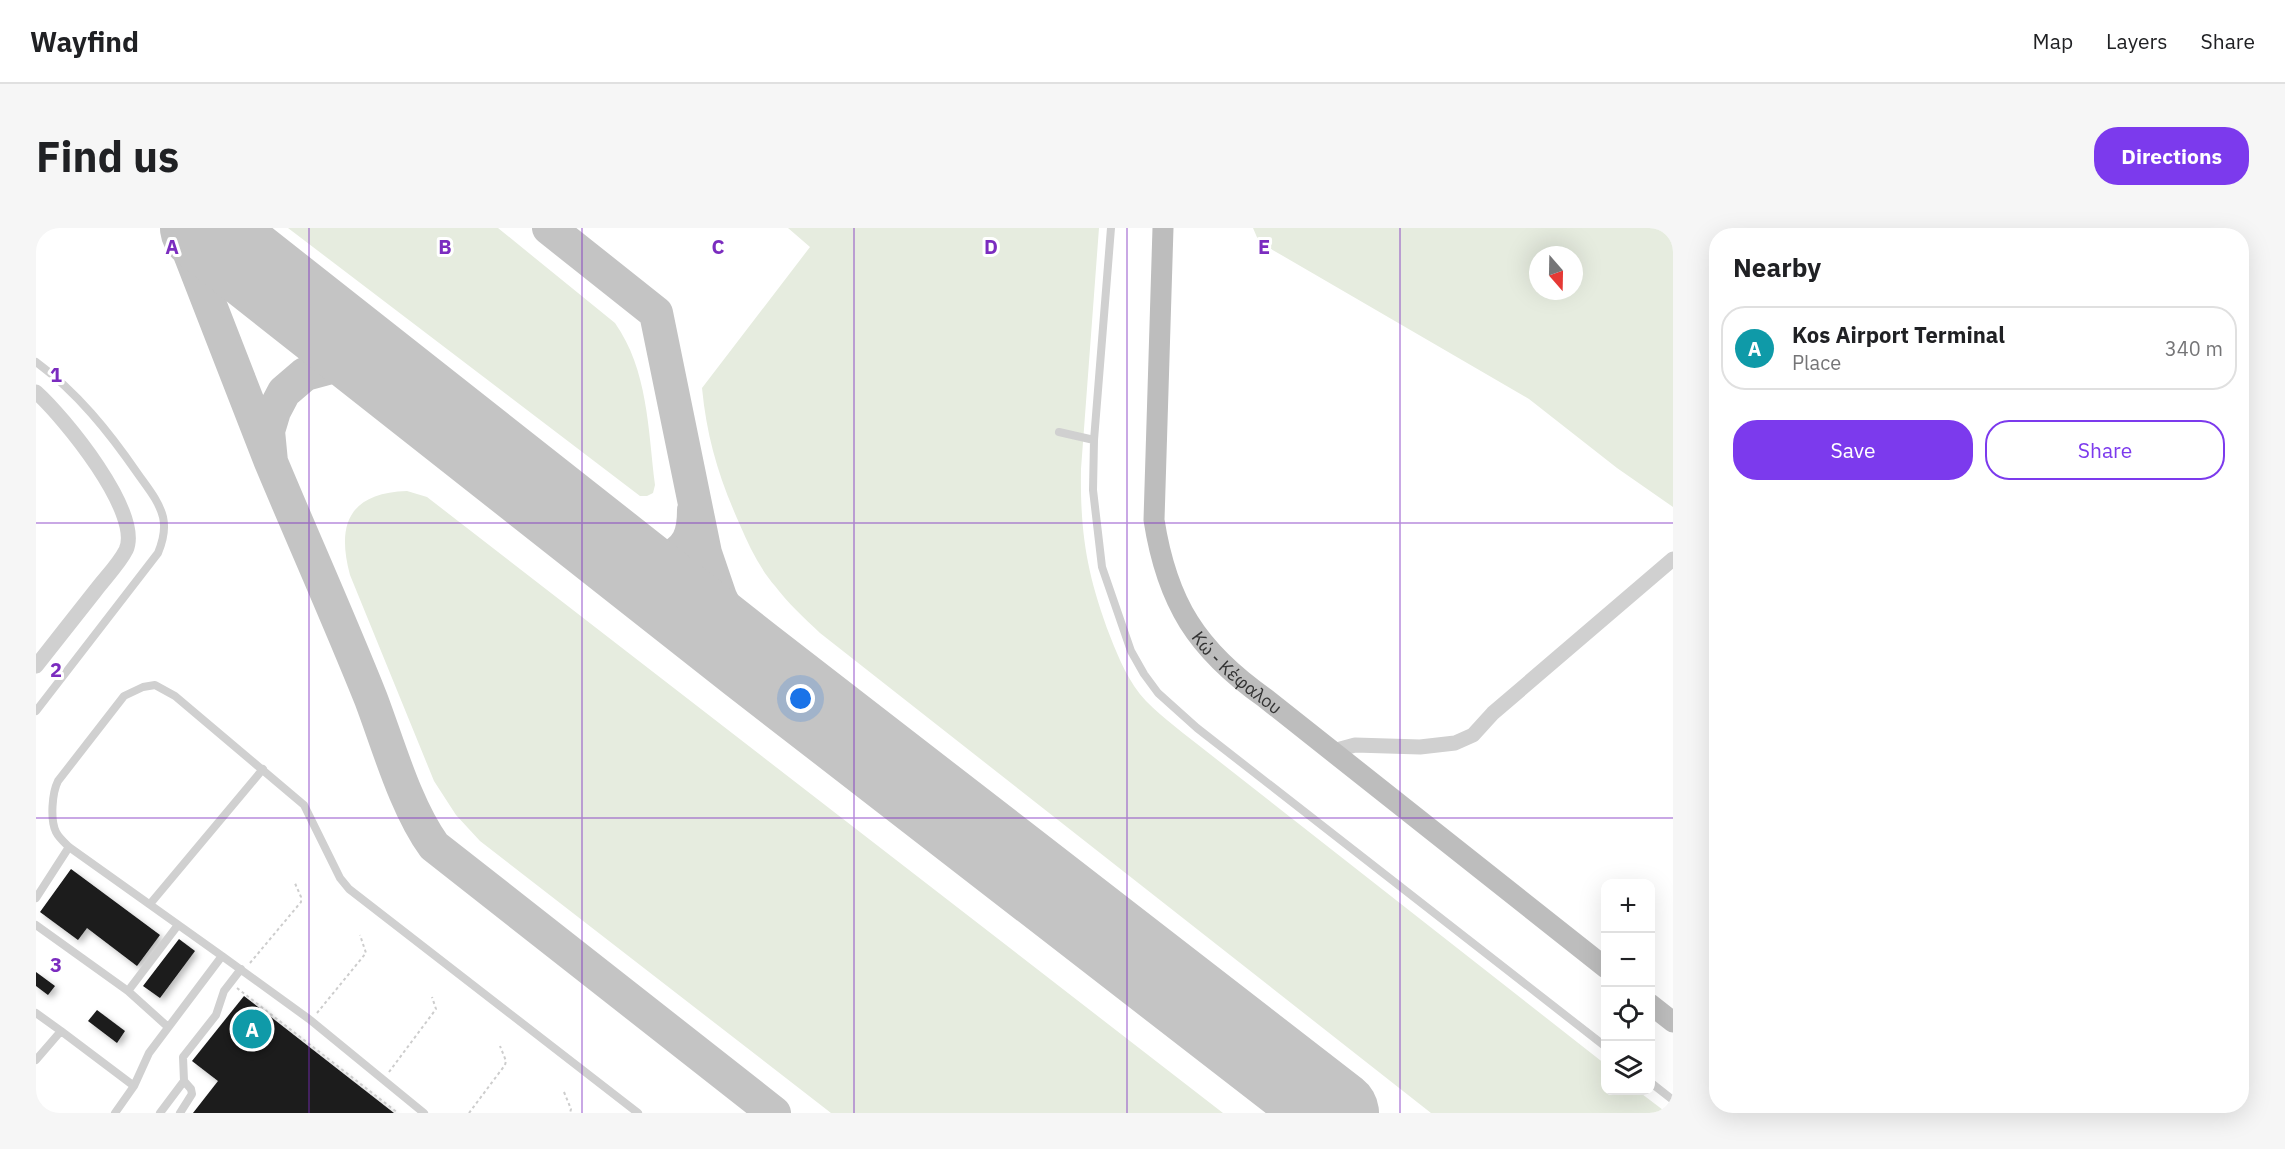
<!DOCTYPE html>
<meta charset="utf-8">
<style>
body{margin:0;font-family:"IBM Plex Sans",sans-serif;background:#f6f6f6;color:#202124}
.controls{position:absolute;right:18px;bottom:18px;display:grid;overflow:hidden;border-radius:12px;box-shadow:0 6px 24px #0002}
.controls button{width:54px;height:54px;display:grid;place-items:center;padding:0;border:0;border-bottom:2px solid #e0e0e0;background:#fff;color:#202124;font:30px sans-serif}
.compass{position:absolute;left:1493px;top:18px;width:54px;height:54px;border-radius:50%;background:#fff;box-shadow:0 6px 24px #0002;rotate:160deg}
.you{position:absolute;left:765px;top:471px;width:21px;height:21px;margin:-15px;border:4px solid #fff;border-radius:50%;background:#1a73e8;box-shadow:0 0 0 9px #1a73e833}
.badge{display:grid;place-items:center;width:39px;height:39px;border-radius:50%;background:#7c3aed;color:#fff;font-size:20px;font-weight:700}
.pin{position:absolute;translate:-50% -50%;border:3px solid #fff;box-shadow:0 2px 6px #0006}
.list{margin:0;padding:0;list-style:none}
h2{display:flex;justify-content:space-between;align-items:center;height:78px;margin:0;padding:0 24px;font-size:26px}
h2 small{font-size:20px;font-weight:400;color:#757577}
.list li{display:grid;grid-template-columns:39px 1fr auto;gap:18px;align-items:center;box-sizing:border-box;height:84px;margin:0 12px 12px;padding:0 12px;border:2px solid #e0e0e0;border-radius:24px}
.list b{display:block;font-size:22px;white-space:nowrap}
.list p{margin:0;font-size:20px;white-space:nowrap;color:#757577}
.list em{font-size:20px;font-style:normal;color:#757577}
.actions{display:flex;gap:12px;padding:18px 24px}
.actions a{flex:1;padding:14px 0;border:2px solid #7c3aed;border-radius:24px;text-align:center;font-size:21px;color:#7c3aed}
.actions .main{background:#7c3aed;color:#fff}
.icon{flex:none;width:33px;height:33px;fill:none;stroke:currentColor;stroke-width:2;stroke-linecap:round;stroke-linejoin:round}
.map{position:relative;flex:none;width:1637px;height:885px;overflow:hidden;border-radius:24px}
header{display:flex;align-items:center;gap:36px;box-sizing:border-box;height:84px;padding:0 30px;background:#fff;border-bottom:2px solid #e0e0e0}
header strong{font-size:28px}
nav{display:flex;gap:33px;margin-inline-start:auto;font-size:21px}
.intro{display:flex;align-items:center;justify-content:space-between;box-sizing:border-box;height:144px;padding:0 36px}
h1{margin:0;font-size:42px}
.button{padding:15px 27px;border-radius:24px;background:#7c3aed;color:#fff;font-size:21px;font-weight:700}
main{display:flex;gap:36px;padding:0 36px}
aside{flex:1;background:#fff;border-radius:24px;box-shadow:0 6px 24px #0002}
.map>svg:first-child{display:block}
.green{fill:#e6ecdf;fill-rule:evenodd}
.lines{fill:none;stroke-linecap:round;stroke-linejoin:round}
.taxiway{stroke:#c4c4c4;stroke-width:34}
.runway{stroke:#c4c4c4;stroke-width:86}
.building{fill:#1a1a1a;filter:url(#shadow)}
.path{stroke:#cdcdcd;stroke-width:2;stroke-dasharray:3 3;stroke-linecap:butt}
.service{stroke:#d0d0d0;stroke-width:8}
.minor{stroke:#d0d0d0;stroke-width:15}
.secondary{stroke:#bdbdbd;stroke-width:21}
.grid{fill:none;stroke:#7b2cbf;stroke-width:1.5;stroke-opacity:0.55}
.labels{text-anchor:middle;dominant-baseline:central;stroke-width:6;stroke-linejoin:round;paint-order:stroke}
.street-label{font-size:18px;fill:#333;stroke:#fff}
.grid-label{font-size:20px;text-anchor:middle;font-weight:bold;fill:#7b2cbf;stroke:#fff;stroke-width:6;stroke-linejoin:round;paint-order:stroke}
</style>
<header>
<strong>Wayfind</strong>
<nav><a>Map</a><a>Layers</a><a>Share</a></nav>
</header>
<div class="intro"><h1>Find us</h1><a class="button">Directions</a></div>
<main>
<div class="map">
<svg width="1637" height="885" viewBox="0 0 1637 885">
<defs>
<filter id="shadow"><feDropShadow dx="3.5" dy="3.5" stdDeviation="3" flood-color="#0004"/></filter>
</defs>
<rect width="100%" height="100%" fill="#fff"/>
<path class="green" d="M 252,0 L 462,0 L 579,95 C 612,142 612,201 619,257 L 617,265 L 611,268 L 604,268 Z
M 752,0 L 1063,0 L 1045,241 C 1044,306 1051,347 1074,408 C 1083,431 1093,455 1110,473 C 1128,491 1150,507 1170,523 L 1569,836 L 1570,862 L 1602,863 L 1631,885 L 1395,885 L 784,405 C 768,390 752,375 739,358 C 724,341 713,318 704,297 C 683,250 671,211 666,160 L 774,19 Z
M 1217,0 L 1637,0 L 1637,279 L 1581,240 L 1493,171 L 1223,14 ZM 1502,27 L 1538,27 L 1538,63 L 1502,63 Z
M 371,263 L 391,269 L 1187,885 L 795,885 L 444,613 L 420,587 L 398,553 L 314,347 C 300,295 314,265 371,263 Z"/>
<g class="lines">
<path class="taxiway" d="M 144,0 L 235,234 L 232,203 L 238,183 L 248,164 L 269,146 L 306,136 L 335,141 L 364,154
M 190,0 L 195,17 L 208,32
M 513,0 L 620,85 L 669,325 L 684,369 L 715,432
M 235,234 C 268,313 303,391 335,471 C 352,516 370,580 398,618 L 738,885
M 583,327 C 589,330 598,336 605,337 C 612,338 623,335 629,332 C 653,321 658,307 658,282"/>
<path class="runway" d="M 167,0 L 715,432 L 1300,885"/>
</g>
<path class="building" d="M 35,641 L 124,707 L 101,738 L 51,700 L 42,712 L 4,684 Z
M 143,711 L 159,723 L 124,770 L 107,758 Z
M 0,744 L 19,758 L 12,767 L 0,758 Z
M 208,768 L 358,885 L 157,885 L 182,853 L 156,833 Z
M 61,782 L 89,803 L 81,815 L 52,793 Z"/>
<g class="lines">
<path class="path" d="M 214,735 L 265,674 L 265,669 L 258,653
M 201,760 L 362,885
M 281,785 L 330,725 L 324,707
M 353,844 L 400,781 L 396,769
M 528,864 L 535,881 L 534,885
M 433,885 L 469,837 L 470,833 L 464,818"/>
<path class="service" d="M 1075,0 L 1058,212 L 1057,262 L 1066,339 L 1095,423 L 1108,446 L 1122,465 L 1161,500 L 1570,819
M 0,134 C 41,164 73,204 102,246 C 111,259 123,273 127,289 C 130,302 127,313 122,325 L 0,483
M 1023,204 L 1058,212
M 0,670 L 33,619
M 114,676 L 227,541
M 0,697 L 92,763 L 132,799
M 186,728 L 33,619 C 29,615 23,610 20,604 C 14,592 16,565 22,553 L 88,468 L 107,459 L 119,457 L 139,468 L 268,577 L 304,650 L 313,661 L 602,885
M 92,763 L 142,697
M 0,785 L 25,803
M 0,832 L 25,803 L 98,858
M 1614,854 L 1637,872
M 79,885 L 98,858 L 113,825 L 186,728 L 273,791 L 388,885
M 124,885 L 148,853
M 144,885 L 156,866 L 155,861 L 148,853 L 147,829 L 180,787 L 188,763 L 205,741"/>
<path class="minor" d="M 0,164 C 27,188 107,285 90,322 C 83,336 69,350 60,362 C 40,387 20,413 0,438
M 1297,523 L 1319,517 L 1384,519 L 1419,515 L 1437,507 L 1457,485 L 1637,331"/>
<g class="secondary">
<path id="s1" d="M 1127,0 L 1118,292 C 1131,375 1161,422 1229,470 L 1570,740"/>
<path d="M 1614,776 L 1637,794"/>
</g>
</g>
<path class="grid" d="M 273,0 L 273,885M 546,0 L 546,885M 818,0 L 818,885M 1091,0 L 1091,885M 1364,0 L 1364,885M 0,295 L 1637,295M 0,590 L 1637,590"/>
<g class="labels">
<g class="street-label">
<text stroke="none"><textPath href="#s1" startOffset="471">Κώ - Κέφαλου</textPath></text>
</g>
</g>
<g class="grid-label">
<text x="136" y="26">A</text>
<text x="409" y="26">B</text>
<text x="682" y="26">C</text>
<text x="955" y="26">D</text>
<text x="1228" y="26">E</text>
<text x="20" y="154">1</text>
<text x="20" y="449">2</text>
<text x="20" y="744">3</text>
</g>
</svg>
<div class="controls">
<button>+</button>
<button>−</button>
<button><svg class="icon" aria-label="locate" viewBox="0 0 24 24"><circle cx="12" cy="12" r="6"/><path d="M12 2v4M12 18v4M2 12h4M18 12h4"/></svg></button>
<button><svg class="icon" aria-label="layers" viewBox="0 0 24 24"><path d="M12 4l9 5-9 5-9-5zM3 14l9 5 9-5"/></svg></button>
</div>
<svg class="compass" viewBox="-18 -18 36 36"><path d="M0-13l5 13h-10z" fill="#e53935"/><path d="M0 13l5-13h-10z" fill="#757577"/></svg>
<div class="you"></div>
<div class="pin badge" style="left:216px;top:801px;background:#0f9aa8">A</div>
</div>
<aside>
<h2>Nearby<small></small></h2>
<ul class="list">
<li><span class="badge" style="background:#0f9aa8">A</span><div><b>Kos Airport Terminal</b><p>Place</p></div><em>340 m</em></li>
</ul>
<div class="actions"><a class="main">Save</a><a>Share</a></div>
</aside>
</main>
